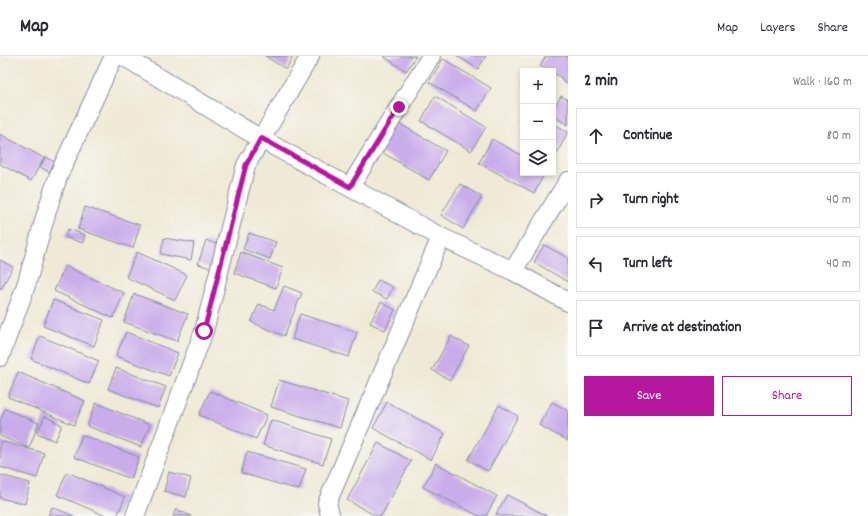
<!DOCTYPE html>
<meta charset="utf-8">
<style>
body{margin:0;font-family:Dekko,sans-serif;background:#f2f2f3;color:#2b2b33}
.controls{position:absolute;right:12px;top:12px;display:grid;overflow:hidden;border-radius:0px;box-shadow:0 2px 6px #0003}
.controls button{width:36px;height:36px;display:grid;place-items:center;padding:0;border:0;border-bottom:1px solid #e1e1e2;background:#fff;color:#2b2b33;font:20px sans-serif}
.stop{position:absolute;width:12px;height:12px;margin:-9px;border:3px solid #b5179e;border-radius:50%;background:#fff}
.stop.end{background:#b5179e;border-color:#fff;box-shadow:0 1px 4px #0008}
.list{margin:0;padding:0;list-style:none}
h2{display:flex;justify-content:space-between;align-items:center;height:52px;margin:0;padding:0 16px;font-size:17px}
h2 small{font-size:13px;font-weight:400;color:#7c7c81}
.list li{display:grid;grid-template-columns:26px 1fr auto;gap:12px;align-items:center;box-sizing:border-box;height:56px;margin:0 8px 8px;padding:0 8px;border:1px solid #e1e1e2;border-radius:0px}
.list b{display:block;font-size:15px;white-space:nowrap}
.list em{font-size:13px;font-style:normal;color:#7c7c81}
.actions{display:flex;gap:8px;padding:12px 16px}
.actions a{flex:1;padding:9px 0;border:1px solid #b5179e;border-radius:0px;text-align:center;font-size:14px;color:#b5179e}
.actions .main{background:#b5179e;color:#fff}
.icon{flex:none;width:22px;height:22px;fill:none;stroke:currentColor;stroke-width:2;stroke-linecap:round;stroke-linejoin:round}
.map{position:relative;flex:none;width:568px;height:460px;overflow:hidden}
header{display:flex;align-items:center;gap:24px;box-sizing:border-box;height:56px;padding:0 20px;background:#fff;border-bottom:1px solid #e1e1e2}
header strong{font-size:19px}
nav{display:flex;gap:22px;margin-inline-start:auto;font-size:14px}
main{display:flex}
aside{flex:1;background:#fff}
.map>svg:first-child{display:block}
.building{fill:#c9adeb}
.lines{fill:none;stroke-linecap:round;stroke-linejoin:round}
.minor-casing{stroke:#858c9a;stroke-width:20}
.minor{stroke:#fff;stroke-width:18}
.route{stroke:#b5179e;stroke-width:5}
</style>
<header>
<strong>Map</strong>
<nav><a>Map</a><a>Layers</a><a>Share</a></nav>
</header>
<main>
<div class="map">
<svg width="568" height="460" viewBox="0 0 568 460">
<rect width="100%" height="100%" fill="#f6f6f2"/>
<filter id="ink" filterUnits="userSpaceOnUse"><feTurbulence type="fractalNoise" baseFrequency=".025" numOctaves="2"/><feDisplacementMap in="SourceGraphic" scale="8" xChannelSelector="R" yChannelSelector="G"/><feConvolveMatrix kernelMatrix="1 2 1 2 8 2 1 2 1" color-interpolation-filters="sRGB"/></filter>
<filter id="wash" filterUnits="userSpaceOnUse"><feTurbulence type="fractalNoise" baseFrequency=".012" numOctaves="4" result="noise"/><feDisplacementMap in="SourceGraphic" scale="16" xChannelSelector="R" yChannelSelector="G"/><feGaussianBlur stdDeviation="0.9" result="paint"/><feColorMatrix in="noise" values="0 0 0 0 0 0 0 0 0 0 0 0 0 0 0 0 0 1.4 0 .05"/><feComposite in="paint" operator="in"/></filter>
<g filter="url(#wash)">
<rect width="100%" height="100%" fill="#efead5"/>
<g id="blocks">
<path class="building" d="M 265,0 L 293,0 L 286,13 Z
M 383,0 L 416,0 L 406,15 Z
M 457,0 L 486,0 L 478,13 Z
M 546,0 L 565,0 L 568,1 L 568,28 L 561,24 L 562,22 L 553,17 L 553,15 L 550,15 L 540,10 Z
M 443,3 L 491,32 L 477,55 L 429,26 Z
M 435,40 L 486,71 L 471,95 L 421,65 Z
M 561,40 L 568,44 L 568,69 L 553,60 L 553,54 Z
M 395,65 L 446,95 L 429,124 L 378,94 Z
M 553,67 L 568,76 L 556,99 L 553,98 Z
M 0,78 L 44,102 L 31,125 L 0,108 Z
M 492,83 L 523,100 L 523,117 L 545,117 L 534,137 L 479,107 Z
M 46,101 L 55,106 L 49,116 L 40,111 Z
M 460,128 L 482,141 L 463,173 L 441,159 Z
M 85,151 L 140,169 L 133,192 L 78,173 Z
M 68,173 L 85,179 L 83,187 L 65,181 Z
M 249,177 L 276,186 L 270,203 L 243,193 Z
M 164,182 L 194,187 L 191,204 L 161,198 Z
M 206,184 L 218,189 L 211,212 L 198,208 Z
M 544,189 L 568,202 L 568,226 L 534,206 Z
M 137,196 L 187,219 L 175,244 L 126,221 Z
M 241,196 L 283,212 L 276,232 L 234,217 Z
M 0,204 L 13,211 L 1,233 L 0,232 Z
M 65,210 L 124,237 L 113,262 L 54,235 Z
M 378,224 L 393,231 L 387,243 L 372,236 Z
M 284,230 L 302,237 L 284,280 L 251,266 L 259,248 L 274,254 Z
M 134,238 L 188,258 L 177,285 L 124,266 Z
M 53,244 L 104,264 L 94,290 L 43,270 Z
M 381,246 L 395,254 L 385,274 L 370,267 Z
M 300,258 L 357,276 L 349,301 L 292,283 Z
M 126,276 L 178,297 L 169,320 L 116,300 Z
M 40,280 L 99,305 L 89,328 L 31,303 Z
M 451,280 L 469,290 L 450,324 L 432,314 Z
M 116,312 L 166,331 L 158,352 L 108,333 Z
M 18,316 L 85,345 L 74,369 L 8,341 Z
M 279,324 L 348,345 L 340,372 L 271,351 Z
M 210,335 L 267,359 L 256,383 L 199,359 Z
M 387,346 L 445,378 L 431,404 L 373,372 Z
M 552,346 L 568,355 L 568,385 L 539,369 Z
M 96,347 L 150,369 L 141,391 L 87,370 Z
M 499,349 L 518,360 L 488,415 L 468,404 Z
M 5,353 L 39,367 L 29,392 L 0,380 L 0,365 Z
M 45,360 L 62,369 L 55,385 L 37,377 Z
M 271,364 L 331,383 L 323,408 L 263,389 Z
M 82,379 L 139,401 L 131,423 L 74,401 Z
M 0,385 L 44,397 L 37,422 L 0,411 Z
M 378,387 L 411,405 L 381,460 L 376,460 L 347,444 Z
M 247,396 L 306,413 L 299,434 L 241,417 Z
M 436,407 L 497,440 L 486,460 L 479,460 L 423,431 Z
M 67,416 L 125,441 L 117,460 L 106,460 L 57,439 Z
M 169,416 L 191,422 L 186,441 L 164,435 Z
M 0,419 L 30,427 L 25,448 L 0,442 Z
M 507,439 L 547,460 L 500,460 L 496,458 Z
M 52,451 L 74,460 L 48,460 Z
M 176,453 L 191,460 L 173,460 Z"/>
</g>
</g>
<g filter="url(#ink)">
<use href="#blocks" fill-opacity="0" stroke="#858c9a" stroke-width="1"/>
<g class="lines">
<g class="minor-casing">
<path id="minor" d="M 123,0 L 261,83 L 441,181 L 513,215 L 568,246
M 350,131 L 399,51 L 431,0
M 513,215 L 568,125
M 0,301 C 8,276 19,251 27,226 C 38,189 46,152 60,116 L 114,0
M 135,460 L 204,275 L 246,109 L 310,0
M 331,460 L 330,459 L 327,447 L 441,181"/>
</g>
<use href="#minor" class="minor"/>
</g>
</g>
<g class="lines" filter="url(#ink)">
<path class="route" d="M 204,275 L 246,109 L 261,82 L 350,131 L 399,51"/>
</g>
</svg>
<div class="controls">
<button>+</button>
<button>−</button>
<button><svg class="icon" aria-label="layers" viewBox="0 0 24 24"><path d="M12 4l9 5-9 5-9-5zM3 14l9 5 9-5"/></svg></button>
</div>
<div class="stop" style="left:204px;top:275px"></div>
<div class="stop end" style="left:399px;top:51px"></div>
</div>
<aside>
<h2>2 min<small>Walk · 160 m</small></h2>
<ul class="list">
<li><svg class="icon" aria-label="ahead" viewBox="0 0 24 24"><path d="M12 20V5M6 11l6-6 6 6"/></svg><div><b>Continue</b></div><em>80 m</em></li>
<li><svg class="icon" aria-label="right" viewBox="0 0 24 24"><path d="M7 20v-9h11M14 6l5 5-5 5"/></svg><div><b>Turn right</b></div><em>40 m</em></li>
<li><svg class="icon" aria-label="left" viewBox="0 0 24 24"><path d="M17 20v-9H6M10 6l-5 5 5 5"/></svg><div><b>Turn left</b></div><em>40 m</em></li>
<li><svg class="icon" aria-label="arrive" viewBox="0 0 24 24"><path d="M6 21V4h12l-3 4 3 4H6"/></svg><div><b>Arrive at destination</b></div></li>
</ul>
<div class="actions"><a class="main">Save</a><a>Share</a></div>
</aside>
</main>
